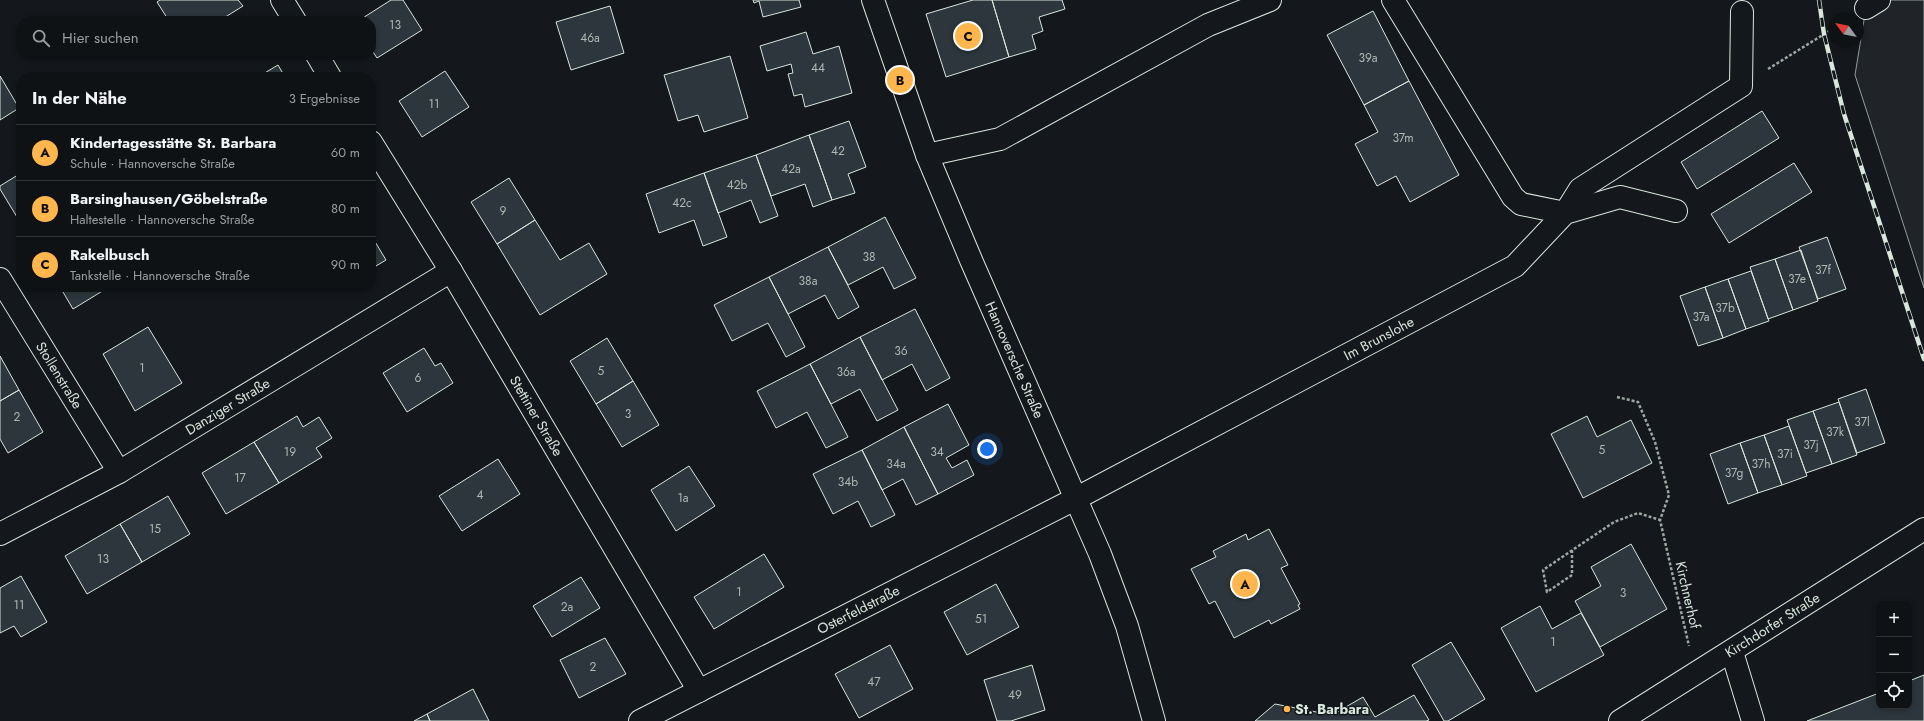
<!DOCTYPE html>
<html lang="de">
<meta charset="utf-8">
<style>
body{margin:0;font-family:Jost,sans-serif;background:#181b1e;color:#f1f3f6}
.controls{position:absolute;right:12px;bottom:12px;display:grid;overflow:hidden;border-radius:8px;box-shadow:0 2px 6px #0003}
.controls button{width:36px;height:36px;display:grid;place-items:center;padding:0;border:0;border-bottom:1px solid #2f3234;background:#0f1215;color:#f1f3f6;font:20px sans-serif}
.compass{position:absolute;left:1828px;top:12px;width:36px;height:36px;border-radius:50%;background:#0f1215;box-shadow:0 2px 6px #0003;rotate:303deg}
.you{position:absolute;left:987px;top:449px;width:14px;height:14px;margin:-10px;border:3px solid #fff;border-radius:50%;background:#1a73e8;box-shadow:0 0 0 6px #1a73e833}
.badge{display:grid;place-items:center;width:26px;height:26px;border-radius:50%;background:#ffb74d;color:#111;font-size:13px;font-weight:700}
.pin{position:absolute;translate:-50% -50%;border:2px solid #fff;box-shadow:0 1px 4px #0006}
.list{margin:0;padding:0;list-style:none}
h2{display:flex;justify-content:space-between;align-items:center;height:52px;margin:0;padding:0 16px;font-size:17px}
h2 small{font-size:13px;font-weight:400;color:#9b9ea0}
.list li{display:grid;grid-template-columns:26px 1fr auto;gap:12px;align-items:center;box-sizing:border-box;height:56px;padding:0 16px;border-top:1px solid #2f3234}
.list b{display:block;font-size:15px;white-space:nowrap}
.list p{margin:0;font-size:13px;white-space:nowrap;color:#9b9ea0}
.list em{font-size:13px;font-style:normal;color:#9b9ea0}
.icon{flex:none;width:22px;height:22px;fill:none;stroke:currentColor;stroke-width:2;stroke-linecap:round;stroke-linejoin:round}
.map{position:relative;flex:none;width:1924px;height:721px;overflow:hidden}
.search{position:absolute;background:#0f1215;box-shadow:0 2px 6px #0003;left:16px;top:16px;width:360px;height:44px;display:flex;align-items:center;gap:10px;box-sizing:border-box;padding:0 14px;border-radius:16px;color:#9b9ea0;font-size:15px}
.panel{position:absolute;background:#0f1215;box-shadow:0 2px 6px #0003;left:16px;top:72px;width:360px;height:220px;border-radius:16px}
.map>svg:first-child{display:block}
.green{fill:#202428;stroke:#939e99}
.building{fill:#2c363c;stroke:#d8e6dc}
.lines{fill:none;stroke-linecap:round;stroke-linejoin:round}
.minor-casing{stroke:#d8e6dc;stroke-width:24}
.path{stroke:#9da8a2;stroke-width:2.5;stroke-dasharray:3 2;stroke-linecap:butt}
.minor{stroke:#14181c;stroke-width:22}
.rail-casing{stroke:#d8e6dc;stroke-width:4.5}
.rail{stroke:#14181c;stroke-width:3;stroke-dasharray:9;stroke-linecap:butt}
.poi-dot{fill:#ffb74d;stroke:#14181c;stroke-width:1.5}
.labels{text-anchor:middle;dominant-baseline:central;stroke-width:3;stroke-linejoin:round;paint-order:stroke}
.number-label{font-size:12px;fill:#adbab4}
.street-label{font-size:14px;fill:#d8e6dc;stroke:#14181c}
.poi-label{font-size:14px;font-weight:bold;fill:#d8e6dc;stroke:#14181c;text-anchor:start}
</style>
<div class="map">
<svg width="1924" height="721" viewBox="0 0 1924 721">
<rect width="100%" height="100%" fill="#14181c"/>
<path class="green" d="M 1859,0 L 1924,0 L 1924,288 L 1855,75 L 1866,8 Z"/>
<path class="building" d="M 160,0 L 238,0 L 243,6 L 219,21 L 169,21 L 157,2 Z
M 391,0 L 403,0 L 422,30 L 377,58 L 371,49 L 371,21 L 358,21 Z
M 753,0 L 799,0 L 801,7 L 763,17 L 759,1 L 754,3 Z
M 973,0 L 992,0 L 1009,57 L 946,77 L 926,14 Z
M 992,0 L 1062,0 L 1065,9 L 1039,17 L 1043,31 L 1032,35 L 1036,49 L 1009,57 Z
M 610,6 L 624,53 L 571,70 L 556,22 Z
M 1373,11 L 1409,81 L 1364,105 L 1327,35 Z
M 806,32 L 813,54 L 839,46 L 852,93 L 805,107 L 802,94 L 794,96 L 788,74 L 793,73 L 791,64 L 767,71 L 760,46 Z
M 730,56 L 748,118 L 704,132 L 698,115 L 678,121 L 664,75 Z
M 278,65 L 285,77 L 258,77 Z
M 445,71 L 469,107 L 422,137 L 399,101 Z
M 0,76 L 19,108 L 0,120 Z
M 1409,81 L 1459,175 L 1410,202 L 1396,176 L 1377,186 L 1355,144 L 1378,132 L 1364,105 Z
M 1762,111 L 1779,138 L 1697,189 L 1681,162 Z
M 849,121 L 866,167 L 848,174 L 855,193 L 832,200 L 809,135 Z
M 809,135 L 832,200 L 813,207 L 805,184 L 771,196 L 756,155 Z
M 756,155 L 778,216 L 760,223 L 751,200 L 718,213 L 704,173 Z
M 1794,163 L 1812,192 L 1729,243 L 1711,214 Z
M 21,173 L 21,222 L 20,222 L 0,189 L 0,186 Z
M 704,173 L 727,237 L 703,246 L 694,220 L 659,233 L 646,194 Z
M 509,178 L 535,220 L 497,244 L 471,202 Z
M 885,217 L 916,278 L 894,289 L 883,267 L 848,285 L 828,247 Z
M 535,220 L 560,260 L 589,243 L 607,274 L 540,315 L 497,244 Z
M 371,235 L 386,260 L 371,269 Z
M 1827,237 L 1846,289 L 1818,299 L 1799,247 Z
M 828,247 L 859,307 L 838,319 L 825,295 L 788,314 L 769,277 Z
M 1801,250 L 1818,301 L 1793,310 L 1775,259 Z
M 1775,259 L 1793,310 L 1768,319 L 1750,267 Z
M 1751,271 L 1769,321 L 1746,329 L 1728,279 Z
M 769,277 L 805,347 L 786,357 L 768,323 L 732,341 L 714,305 Z
M 1728,279 L 1746,329 L 1723,338 L 1705,287 Z
M 60,287 L 109,287 L 73,309 Z
M 1705,287 L 1723,338 L 1698,346 L 1680,296 Z
M 915,309 L 950,378 L 926,391 L 912,364 L 882,380 L 860,337 Z
M 148,327 L 182,383 L 135,411 L 103,354 Z
M 860,337 L 898,410 L 877,421 L 860,389 L 831,404 L 810,364 Z
M 607,338 L 633,381 L 596,404 L 570,361 Z
M 424,348 L 435,366 L 441,363 L 453,383 L 407,412 L 383,373 Z
M 0,356 L 19,390 L 0,401 Z
M 810,364 L 848,437 L 826,448 L 807,412 L 776,428 L 757,391 Z
M 633,381 L 659,425 L 622,447 L 596,404 Z
M 1866,389 L 1885,443 L 1857,453 L 1838,399 Z
M 19,390 L 43,432 L 8,453 L 0,439 L 0,401 Z
M 1839,402 L 1857,455 L 1832,464 L 1813,411 Z
M 948,404 L 969,445 L 946,458 L 952,468 L 967,460 L 974,475 L 938,494 L 904,427 Z
M 1813,411 L 1832,464 L 1806,473 L 1787,420 Z
M 297,416 L 303,427 L 319,417 L 332,438 L 316,448 L 322,457 L 279,483 L 254,442 Z
M 1587,416 L 1597,437 L 1631,420 L 1652,463 L 1583,498 L 1551,434 Z
M 1789,426 L 1807,476 L 1782,485 L 1764,435 Z
M 904,427 L 938,494 L 916,505 L 903,479 L 882,490 L 862,450 Z
M 1764,435 L 1782,485 L 1758,493 L 1740,443 Z
M 254,442 L 279,483 L 226,514 L 202,473 Z
M 1740,443 L 1758,493 L 1728,504 L 1710,454 Z
M 862,450 L 895,515 L 871,527 L 858,501 L 833,514 L 813,474 Z
M 498,459 L 520,494 L 462,531 L 439,496 Z
M 689,466 L 715,506 L 676,531 L 651,490 Z
M 168,496 L 190,534 L 142,562 L 120,524 Z
M 120,524 L 142,562 L 87,594 L 65,556 Z
M 1269,529 L 1288,565 L 1281,568 L 1300,604 L 1298,605 L 1300,609 L 1271,624 L 1269,620 L 1234,638 L 1215,601 L 1209,604 L 1191,569 L 1216,557 L 1213,551 L 1246,534 L 1248,540 Z
M 1631,544 L 1667,609 L 1600,647 L 1575,601 L 1601,586 L 1591,567 Z
M 764,554 L 784,587 L 714,629 L 694,597 Z
M 21,576 L 47,622 L 21,637 L 14,626 L 0,633 L 0,588 Z
M 581,577 L 600,608 L 552,637 L 533,606 Z
M 996,584 L 1019,627 L 967,655 L 944,612 Z
M 1540,606 L 1552,629 L 1581,613 L 1604,655 L 1536,692 L 1501,628 Z
M 605,638 L 626,674 L 579,698 L 560,660 Z
M 1451,642 L 1485,699 L 1448,721 L 1444,721 L 1412,665 Z
M 890,645 L 913,689 L 859,718 L 835,674 Z
M 1032,665 L 1045,710 L 1011,721 L 997,721 L 984,680 Z
M 1924,675 L 1924,721 L 1807,721 L 1879,693 L 1879,706 L 1909,706 L 1909,681 Z
M 473,689 L 489,721 L 430,721 L 427,714 Z
M 1414,695 L 1429,720 L 1426,721 L 1255,721 L 1275,704 L 1332,715 L 1363,697 L 1375,717 Z
M 427,714 L 430,721 L 414,721 Z"/>
<g class="lines">
<g class="minor-casing">
<g id="minor">
<path d="M 282,0 L 295,21"/>
<path id="s1" d="M 873,0 L 927,155 L 971,260 L 1100,554 L 1127,626 L 1154,721"/>
<path d="M 1393,0 L 1513,197 L 1521,204 L 1565,213 L 1580,189 L 1741,86 L 1742,12"/>
<path d="M 1866,8 L 1879,0"/>
<path d="M 317,55 L 330,77"/>
<path id="s2" d="M 371,142 L 451,271 L 699,691"/>
<path d="M 927,155 L 1000,139 L 1208,25 L 1270,0"/>
<path id="s3" d="M 0,279 L 119,472"/>
<path id="s4" d="M 0,534 L 119,472 L 451,271"/>
<path d="M 1732,652 L 1753,721"/>
<path id="s5" d="M 640,721 L 1077,498 L 1515,266 L 1565,213 L 1620,197 L 1676,211"/>
<path id="s6" d="M 1620,721 L 1924,529"/>
</g>
</g>
<path class="path" d="M 1768,69 L 1834,28
M 1617,397 L 1638,402 L 1655,442 L 1669,495 L 1660,520 L 1689,646
M 1572,550 L 1572,575 L 1547,592 L 1543,570 L 1614,522 L 1638,513 L 1660,520"/>
<use href="#minor" class="minor"/>
<g class="rail-casing">
<path id="rail" d="M 1819,0 L 1824,34 L 1844,114 L 1924,359"/>
</g>
<use href="#rail" class="rail"/>
</g>
<circle class="poi-dot" cx="1287" cy="709" r="4"/>
<g class="labels">
<g class="number-label">
<text x="395" y="25">13</text>
<text x="590" y="38">46a</text>
<text x="1368" y="58">39a</text>
<text x="818" y="68">44</text>
<text x="434" y="104">11</text>
<text x="1403" y="138">37m</text>
<text x="838" y="151">42</text>
<text x="791" y="169">42a</text>
<text x="737" y="185">42b</text>
<text x="682" y="203">42c</text>
<text x="503" y="211">9</text>
<text x="869" y="257">38</text>
<text x="1823" y="270">37f</text>
<text x="1797" y="279">37e</text>
<text x="808" y="281">38a</text>
<text x="1725" y="308">37b</text>
<text x="1701" y="317">37a</text>
<text x="901" y="351">36</text>
<text x="142" y="368">1</text>
<text x="601" y="371">5</text>
<text x="846" y="372">36a</text>
<text x="418" y="378">6</text>
<text x="628" y="414">3</text>
<text x="17" y="417">2</text>
<text x="1862" y="422">37l</text>
<text x="1835" y="432">37k</text>
<text x="1811" y="445">37j</text>
<text x="1602" y="450">5</text>
<text x="290" y="452">19</text>
<text x="937" y="452">34</text>
<text x="1785" y="454">37i</text>
<text x="896" y="464">34a</text>
<text x="1761" y="464">37h</text>
<text x="1734" y="473">37g</text>
<text x="240" y="478">17</text>
<text x="848" y="482">34b</text>
<text x="480" y="495">4</text>
<text x="683" y="498">1a</text>
<text x="155" y="529">15</text>
<text x="103" y="559">13</text>
<text x="739" y="592">1</text>
<text x="1623" y="593">3</text>
<text x="19" y="605">11</text>
<text x="567" y="607">2a</text>
<text x="981" y="619">51</text>
<text x="1553" y="642">1</text>
<text x="593" y="667">2</text>
<text x="874" y="682">47</text>
<text x="1015" y="695">49</text>
</g>
<g class="street-label">
<text stroke="none"><textPath href="#s5" startOffset="832">Im Brunslohe</textPath></text>
<text stroke="none"><textPath href="#s1" startOffset="387">Hannoversche Straße</textPath></text>
<text stroke="none"><textPath href="#s3" startOffset="113">Stollenstraße</textPath></text>
<text stroke="none"><textPath href="#s4" startOffset="261">Danziger Straße</textPath></text>
<text stroke="none"><textPath href="#s2" startOffset="320">Stettiner Straße</textPath></text>
<text transform="translate(1688 595) rotate(77)">Kirchnerhof</text>
<text stroke="none"><textPath href="#s5" startOffset="245">Osterfeldstraße</textPath></text>
<text stroke="none"><textPath href="#s6" startOffset="180">Kirchdorfer Straße</textPath></text>
</g>
<g class="poi-label">
<text x="1295" y="709">St. Barbara</text>
</g>
</g>
</svg>
<div class="controls">
<button>+</button>
<button>−</button>
<button><svg class="icon" aria-label="locate" viewBox="0 0 24 24"><circle cx="12" cy="12" r="6"/><path d="M12 2v4M12 18v4M2 12h4M18 12h4"/></svg></button>
</div>
<svg class="compass" viewBox="-18 -18 36 36"><path d="M0-13l5 13h-10z" fill="#e53935"/><path d="M0 13l5-13h-10z" fill="#9b9ea0"/></svg>
<div class="you"></div>
<div class="pin badge" style="left:1245px;top:584px">A</div>
<div class="pin badge" style="left:900px;top:80px">B</div>
<div class="pin badge" style="left:968px;top:36px">C</div>
<div class="search"><svg class="icon" aria-label="search" viewBox="0 0 24 24"><circle cx="10" cy="10" r="6"/><path d="M15 15l6 6"/></svg>Hier suchen</div>
<section class="panel">
<h2>In der Nähe<small>3 Ergebnisse</small></h2>
<ul class="list">
<li><span class="badge">A</span><div><b>Kindertagesstätte St. Barbara</b><p>Schule · Hannoversche Straße</p></div><em>60 m</em></li>
<li><span class="badge">B</span><div><b>Barsinghausen/Göbelstraße</b><p>Haltestelle · Hannoversche Straße</p></div><em>80 m</em></li>
<li><span class="badge">C</span><div><b>Rakelbusch</b><p>Tankstelle · Hannoversche Straße</p></div><em>90 m</em></li>
</ul>
</section>
</div>
